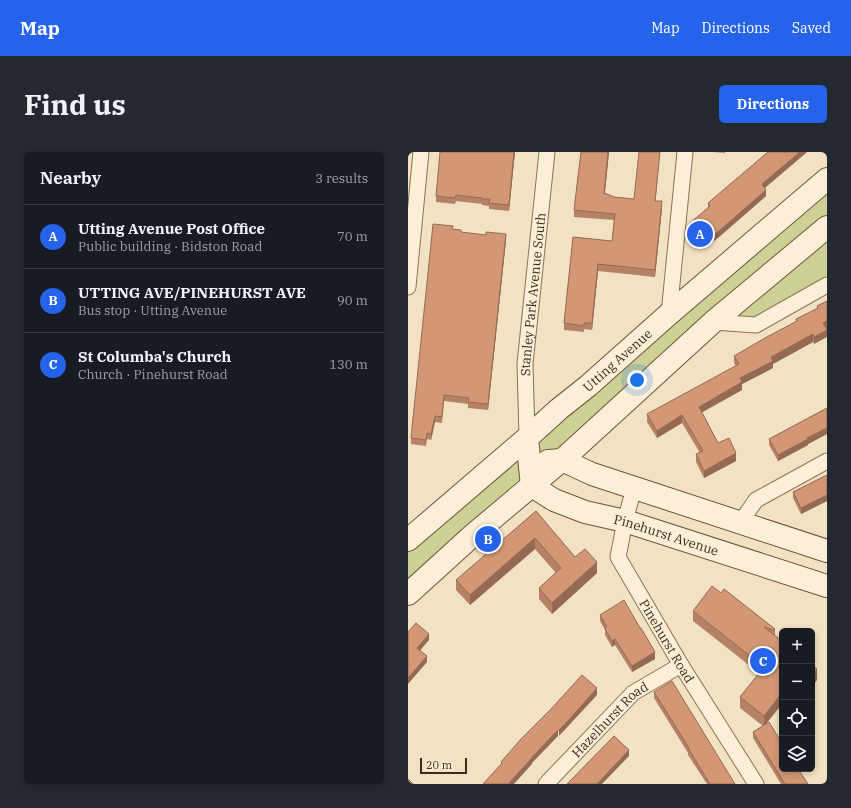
<!DOCTYPE html>
<meta charset="utf-8">
<style>
body{margin:0;font-family:"IBM Plex Serif",serif;background:#242831;color:#f1f3f6}
.controls{position:absolute;right:12px;bottom:12px;display:grid;overflow:hidden;border-radius:6px;box-shadow:0 2px 6px #0003}
.controls button{width:36px;height:36px;display:grid;place-items:center;padding:0;border:0;border-bottom:1px solid #363941;background:#171b24;color:#f1f3f6;font:20px sans-serif}
.scale{position:absolute;left:12px;bottom:10px;width:47px;box-sizing:border-box;padding-left:4px;border:2px solid #3c2a1d;border-top:0;font-size:11px;line-height:14px;white-space:nowrap;color:#3c2a1d;-webkit-text-stroke:3px #f9ecd3;paint-order:stroke}
.you{position:absolute;left:229px;top:228px;width:14px;height:14px;margin:-10px;border:3px solid #fff;border-radius:50%;background:#1a73e8;box-shadow:0 0 0 6px #1a73e833}
.badge{display:grid;place-items:center;width:26px;height:26px;border-radius:50%;background:#2563eb;color:#fff;font-size:13px;font-weight:700}
.pin{position:absolute;translate:-50% -50%;border:2px solid #fff;box-shadow:0 1px 4px #0006}
.list{margin:0;padding:0;list-style:none}
h2{display:flex;justify-content:space-between;align-items:center;height:52px;margin:0;padding:0 16px;font-size:17px}
h2 small{font-size:13px;font-weight:400;color:#9ea1a6}
.list li{display:grid;grid-template-columns:26px 1fr auto;gap:12px;align-items:center;box-sizing:border-box;height:64px;padding:0 16px;border-top:1px solid #363941}
.list b{display:block;font-size:15px;white-space:nowrap}
.list p{margin:0;font-size:13px;white-space:nowrap;color:#9ea1a6}
.list em{font-size:13px;font-style:normal;color:#9ea1a6}
.icon{flex:none;width:22px;height:22px;fill:none;stroke:currentColor;stroke-width:2;stroke-linecap:round;stroke-linejoin:round}
.map{position:relative;flex:none;width:419px;height:632px;overflow:hidden;border-radius:6px}
header{display:flex;align-items:center;gap:24px;box-sizing:border-box;height:56px;padding:0 20px;background:#2563eb;color:#fff}
header strong{font-size:19px}
nav{display:flex;gap:22px;margin-inline-start:auto;font-size:14px}
.intro{display:flex;align-items:center;justify-content:space-between;box-sizing:border-box;height:96px;padding:0 24px}
h1{margin:0;font-size:28px}
.button{padding:10px 18px;border-radius:6px;background:#2563eb;color:#fff;font-size:14px;font-weight:700}
main{display:flex;gap:24px;padding:0 24px}
aside{flex:1;background:#171b24;border-radius:6px;box-shadow:0 2px 6px #0003}
.map>svg:first-child{display:block}
.green{fill:#ced195}
.lines{fill:none;stroke-linecap:round;stroke-linejoin:round}
.street-casing{stroke:#8e7157;stroke-width:17}
.secondary-casing{stroke:#70523b;stroke-width:24}
.street{stroke:#fcefd7;stroke-width:15}
.secondary{stroke:#fcefd7;stroke-width:22}
.wall{fill:#b68265}
.shaded-wall{fill:#946a52}
.building{fill:#d49775;stroke:#946a52}
.labels{text-anchor:middle;dominant-baseline:central;stroke-width:3;stroke-linejoin:round;paint-order:stroke}
.street-label{font-size:13px;fill:#3c2a1d;stroke:#f9ecd3}
</style>
<header>
<strong>Map</strong>
<nav><a>Map</a><a>Directions</a><a>Saved</a></nav>
</header>
<div class="intro"><h1>Find us</h1><a class="button">Directions</a></div>
<main>
<aside>
<h2>Nearby<small>3 results</small></h2>
<ul class="list">
<li><span class="badge">A</span><div><b>Utting Avenue Post Office</b><p>Public building · Bidston Road</p></div><em>70 m</em></li>
<li><span class="badge">B</span><div><b>UTTING AVE/PINEHURST AVE</b><p>Bus stop · Utting Avenue</p></div><em>90 m</em></li>
<li><span class="badge">C</span><div><b>St Columba's Church</b><p>Church · Pinehurst Road</p></div><em>130 m</em></li>
</ul>
</aside>
<div class="map">
<svg width="419" height="632" viewBox="0 0 419 632">
<rect width="100%" height="100%" fill="#f2e1c2"/>
<path class="green" d="M 419,27 L 419,133 L 348,173 L 305,170 L 124,334 L 0,442 L 0,388 Z"/>
<g class="lines">
<g class="street-casing">
<g id="street">
<path d="M 0,135 L 13,0"/>
<path d="M 261,162 L 277,0"/>
<path d="M 305,170 L 348,173 L 419,133"/>
<path id="s1" d="M 119,286 L 117,212 L 139,0"/>
<path id="s2" d="M 226,336 L 217,369 L 210,405 L 273,513 L 348,632"/>
<path d="M 332,371 L 348,348 L 419,309"/>
<path id="s3" d="M 138,632 L 225,541 L 273,513"/>
</g>
</g>
<g class="secondary-casing">
<g id="secondary">
<path id="s4" d="M 119,286 L 124,334 L 146,348 L 177,360 L 217,369 L 419,434"/>
<path d="M 140,309 L 154,308 L 184,322 L 419,399"/>
<path id="s5" d="M 0,388 L 119,286 L 151,257 L 180,234 L 261,162 L 419,27"/>
<path d="M 0,442 L 65,383 L 154,308 L 305,170 L 419,75"/>
</g>
</g>
<use href="#street" class="street"/>
<use href="#secondary" class="secondary"/>
</g>
<path class="wall" d="M 107,0 L 101,59 L 81,57 L 81,54 L 74,53 L 74,52 L 48,49 L 47,52 L 28,50 L 28,44 Z
M 173,0 L 201,0 L 197,41 L 206,45 L 247,49 L 254,56 L 247,125 L 190,119 L 184,178 L 176,177 L 176,180 L 156,178 L 156,171 L 165,85 L 204,89 L 206,68 L 166,65 L 166,58 Z
M 304,0 L 317,0 L 317,1 Z
M 360,0 L 399,0 L 357,36 L 358,44 L 311,85 L 296,96 L 281,78 L 281,72 L 300,56 L 300,51 Z
M 45,77 L 53,80 L 98,88 L 80,258 L 60,256 L 60,252 L 36,249 L 34,271 L 27,270 L 23,288 L 19,287 L 18,294 L 3,292 L 3,286 Z
M 419,149 L 419,176 L 406,192 L 405,190 L 365,212 L 365,216 L 334,232 L 334,238 L 294,260 L 310,291 L 328,309 L 296,326 L 288,310 L 288,302 L 292,301 L 274,271 L 249,286 L 239,270 L 239,262 L 328,214 L 326,211 L 326,204 L 388,170 L 388,167 L 409,157 L 409,154 Z
M 419,256 L 419,282 L 400,292 L 400,293 L 370,309 L 361,293 L 361,287 Z
M 419,323 L 419,349 L 393,362 L 385,346 L 385,340 Z
M 128,359 L 167,405 L 189,421 L 144,462 L 131,447 L 131,436 L 148,421 L 127,397 L 62,453 L 48,438 L 48,428 Z
M 313,441 L 367,477 L 367,484 L 374,552 L 358,572 L 400,632 L 373,632 L 345,586 L 345,580 L 355,574 L 332,556 L 332,545 L 351,521 L 285,469 L 285,459 Z
M 192,463 L 247,507 L 224,520 L 207,493 L 204,495 L 197,483 L 197,478 L 192,469 Z
M 246,540 L 327,632 L 299,632 L 280,603 L 280,601 L 246,546 Z"/>
<path class="shaded-wall" d="M 106,0 L 107,0 L 101,59 L 101,53 Z
M 200,0 L 201,0 L 196,48 L 196,41 Z
M 252,0 L 247,55 L 247,49 Z
M 392,0 L 399,0 L 354,38 L 354,32 Z
M 358,38 L 358,44 L 311,85 L 296,96 L 296,90 Z
M 254,49 L 254,56 L 247,125 L 247,118 Z
M 98,82 L 98,88 L 80,258 L 80,252 Z
M 190,112 L 190,119 L 184,178 L 184,171 Z
M 419,169 L 419,176 L 415,178 L 415,171 Z
M 419,178 L 419,185 L 406,192 L 406,185 Z
M 405,182 L 405,190 L 365,212 L 365,216 L 334,232 L 334,238 L 291,262 L 291,255 L 332,226 L 363,205 Z
M 274,263 L 274,271 L 249,286 L 249,279 Z
M 27,264 L 27,270 L 23,288 L 23,282 Z
M 419,276 L 419,282 L 400,292 L 400,293 L 370,309 L 370,303 Z
M 328,301 L 328,309 L 296,326 L 296,319 Z
M 419,343 L 419,349 L 393,362 L 393,356 Z
M 127,386 L 127,397 L 62,453 L 62,443 Z
M 189,410 L 189,421 L 144,462 L 144,451 Z
M 21,482 L 21,488 L 9,502 L 9,496 Z
M 207,487 L 207,493 L 204,495 L 204,489 Z
M 247,500 L 247,507 L 224,520 L 224,514 Z
M 19,504 L 19,510 L 0,532 L 0,526 Z
M 409,517 L 409,528 L 404,535 L 404,524 Z
M 189,536 L 189,543 L 151,584 L 151,578 Z
M 374,541 L 374,552 L 356,574 L 356,564 Z
M 150,578 L 150,584 L 124,611 L 124,612 L 106,632 L 101,632 L 101,631 L 124,605 Z
M 221,598 L 221,604 L 194,632 L 189,632 Z"/>
<path class="building" d="M 32,0 L 106,0 L 101,53 L 81,51 L 82,47 L 74,47 L 74,46 L 48,43 L 47,46 L 28,44 Z
M 173,0 L 200,0 L 196,41 L 206,45 L 226,47 L 231,0 L 252,0 L 247,49 L 254,49 L 247,118 L 190,112 L 184,171 L 176,171 L 176,174 L 156,171 L 165,85 L 204,89 L 207,62 L 166,58 Z
M 360,0 L 392,0 L 354,32 L 358,38 L 311,79 L 296,90 L 281,72 L 302,54 L 300,51 Z
M 25,72 L 45,74 L 44,77 L 53,78 L 53,80 L 78,83 L 78,80 L 98,82 L 80,252 L 60,250 L 61,246 L 36,243 L 34,265 L 27,264 L 23,282 L 19,281 L 18,288 L 3,286 Z
M 419,149 L 419,169 L 415,171 L 419,178 L 406,185 L 405,182 L 363,205 L 365,209 L 332,226 L 334,230 L 291,255 L 310,291 L 321,286 L 328,301 L 296,319 L 288,302 L 295,299 L 274,263 L 249,279 L 239,262 L 331,212 L 326,204 L 357,186 L 389,169 L 388,167 L 410,156 L 409,154 Z
M 419,256 L 419,276 L 399,286 L 400,287 L 370,303 L 361,287 Z
M 419,323 L 419,343 L 393,356 L 385,340 Z
M 128,359 L 167,405 L 177,397 L 189,410 L 144,451 L 131,436 L 153,416 L 127,386 L 62,443 L 48,428 Z
M 304,434 L 313,441 L 316,437 L 367,477 L 366,478 L 356,475 L 374,489 L 374,541 L 356,564 L 332,545 L 356,515 L 285,459 Z
M 216,448 L 232,476 L 233,476 L 247,500 L 224,514 L 207,487 L 204,489 L 197,477 L 199,475 L 192,463 Z
M 8,471 L 21,482 L 9,496 L 19,504 L 0,526 L 0,480 Z
M 404,513 L 409,517 L 404,524 Z
M 174,523 L 189,536 L 159,570 L 151,578 L 150,578 L 124,605 L 124,606 L 101,631 L 103,632 L 75,632 L 94,611 L 93,610 L 113,587 L 144,556 Z
M 264,529 L 327,632 L 302,632 L 280,596 L 281,596 L 246,540 Z
M 361,570 L 374,591 L 374,617 L 390,617 L 400,632 L 377,632 L 345,580 Z
M 206,584 L 221,598 L 189,632 L 159,632 Z
M 0,627 L 5,632 L 0,632 Z"/>
<g class="labels">
<g class="street-label">
<text stroke="none"><textPath href="#s1" startOffset="144">Stanley Park Avenue South</textPath></text>
<text stroke="none"><textPath href="#s5" startOffset="276">Utting Avenue</textPath></text>
<text stroke="none"><textPath href="#s4" startOffset="192">Pinehurst Avenue</textPath></text>
<text stroke="none"><textPath href="#s2" startOffset="168">Pinehurst Road</textPath></text>
<text stroke="none"><textPath href="#s3" startOffset="91">Hazelhurst Road</textPath></text>
</g>
</g>
</svg>
<div class="controls">
<button>+</button>
<button>−</button>
<button><svg class="icon" aria-label="locate" viewBox="0 0 24 24"><circle cx="12" cy="12" r="6"/><path d="M12 2v4M12 18v4M2 12h4M18 12h4"/></svg></button>
<button><svg class="icon" aria-label="layers" viewBox="0 0 24 24"><path d="M12 4l9 5-9 5-9-5zM3 14l9 5 9-5"/></svg></button>
</div>
<div class="scale">20 m</div>
<div class="you"></div>
<div class="pin badge" style="left:292px;top:82px">A</div>
<div class="pin badge" style="left:80px;top:387px">B</div>
<div class="pin badge" style="left:355px;top:509px">C</div>
</div>
</main>
